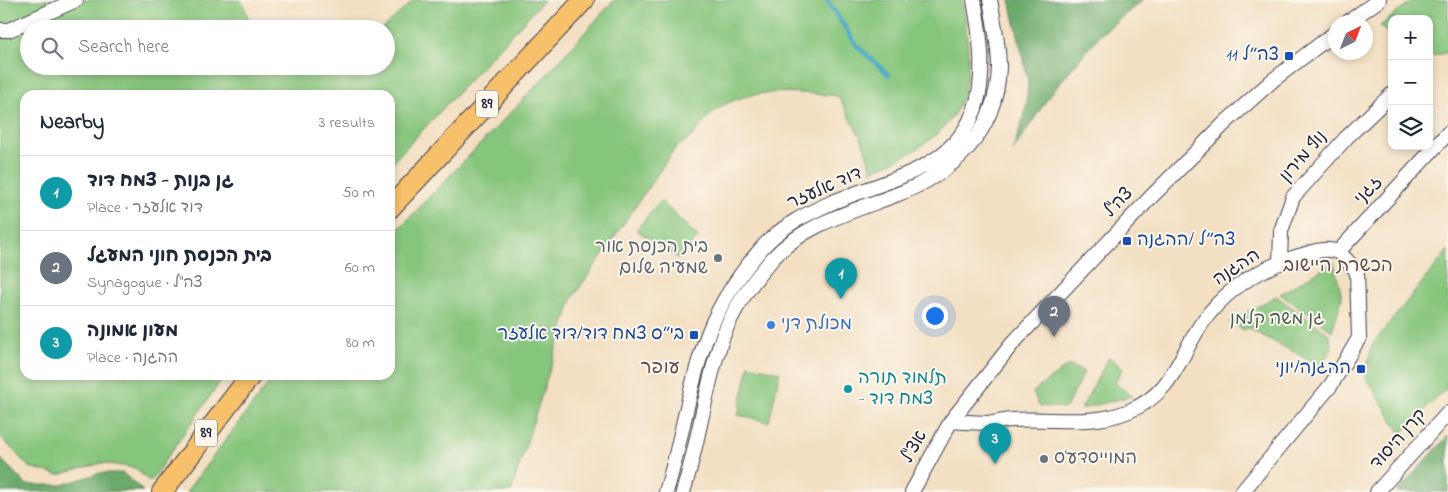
<!DOCTYPE html>
<meta charset="utf-8">
<style>
body{margin:0;font-family:"Indie Flower","Playpen Sans Hebrew",sans-serif;background:#f6f6f7;color:#1f2937}
.controls{position:absolute;right:15px;top:15px;display:grid;overflow:hidden;border-radius:10px;box-shadow:0 2px 8px #0003}
.controls button{width:45px;height:45px;display:grid;place-items:center;padding:0;border:0;border-bottom:1px solid #e0e1e3;background:#fff;color:#1f2937;font:25px sans-serif}
.compass{position:absolute;left:1328px;top:15px;width:45px;height:45px;border-radius:50%;background:#fff;box-shadow:0 2px 8px #0003;rotate:42deg}
.you{position:absolute;left:934px;top:315px;width:18px;height:18px;margin:-12px;border:4px solid #fff;border-radius:50%;background:#1a73e8;box-shadow:0 0 0 8px #1a73e833}
.badge{display:grid;place-items:center;width:32px;height:32px;border-radius:50%;background:#c8321e;color:#fff;font-size:16px;font-weight:700}
.pin{position:absolute;translate:-50% -41px;filter:drop-shadow(0 1px 2px #0008)}
.pin::after{content:'';position:absolute;top:26px;width:18px;height:15px;background:inherit;clip-path:polygon(0 0,100% 0,50% 100%)}
.list{margin:0;padding:0;list-style:none}
h2{display:flex;justify-content:space-between;align-items:center;height:65px;margin:0;padding:0 20px;font-size:21px}
h2 small{font-size:16px;font-weight:400;color:#747a83}
.list li{display:grid;grid-template-columns:32px 1fr auto;gap:15px;align-items:center;box-sizing:border-box;height:75px;padding:0 20px;border-top:1px solid #e0e1e3}
.list b{display:block;font-size:19px;white-space:nowrap}
.list p{margin:0;font-size:16px;white-space:nowrap;color:#747a83}
.list em{font-size:16px;font-style:normal;color:#747a83}
.icon{flex:none;width:28px;height:28px;fill:none;stroke:currentColor;stroke-width:2;stroke-linecap:round;stroke-linejoin:round}
.map{position:relative;flex:none;width:1448px;height:492px;overflow:hidden}
.search{position:absolute;background:#fff;box-shadow:0 2px 8px #0003;left:20px;top:20px;width:375px;height:55px;display:flex;align-items:center;gap:12px;box-sizing:border-box;padding:0 18px;border-radius:28px;color:#747a83;font-size:19px}
.panel{position:absolute;background:#fff;box-shadow:0 2px 8px #0003;left:20px;top:90px;width:375px;height:290px;border-radius:15px}
.map>svg:first-child{display:block}
.green{fill:#86c57c;stroke:#54745c}
.forest{fill:#6caa6c;stroke:#476654}
.lines{fill:none;stroke-linecap:round;stroke-linejoin:round}
.stream{stroke:#41a7c1;stroke-width:4.5}
.minor-casing{stroke:#413e4f;stroke-width:16}
.highway-casing{stroke:#413e4f;stroke-width:22}
.minor{stroke:#fff;stroke-width:14}
.highway{stroke:#f7c06b;stroke-width:20}
.transit-dot{fill:#1a4fb4;stroke:#fbf7ec;stroke-width:2}
.worship-dot{fill:#6b7280;stroke:#fbf7ec;stroke-width:2}
.shop-dot{fill:#3f7fe0;stroke:#fbf7ec;stroke-width:2}
.culture-dot{fill:#0f9aa8;stroke:#fbf7ec;stroke-width:2}
.labels{text-anchor:middle;dominant-baseline:central;stroke-width:4;stroke-linejoin:round;paint-order:stroke}
.shield{fill:#fbf7ec;stroke:#636270;stroke-width:1}
.shield-label{font-size:16px;font-weight:bold;fill:#22223b}
.transit-label{font-size:18px;fill:#164399;stroke:#fbf7ec;text-anchor:end}
.street-label{font-size:18px;fill:#22223b;stroke:#fbf7ec}
.worship-label{font-size:18px;fill:#5b616d;stroke:#fbf7ec;text-anchor:end}
.park-label{font-size:18px;fill:#455b52;stroke:#fbf7ec}
.shop-label{font-size:18px;fill:#366cbe;stroke:#fbf7ec;text-anchor:start}
.culture-label{font-size:18px;fill:#0d838f;stroke:#fbf7ec;text-anchor:start}
.neighbourhood-label{font-size:19px;fill:#634a4b;stroke:#fbf7ec}
</style>
<div class="map">
<svg width="1448" height="492" viewBox="0 0 1448 492">
<rect width="100%" height="100%" fill="#fbf7ec"/>
<filter id="ink" filterUnits="userSpaceOnUse"><feTurbulence type="fractalNoise" baseFrequency=".02" numOctaves="2"/><feDisplacementMap in="SourceGraphic" scale="10" xChannelSelector="R" yChannelSelector="G"/><feConvolveMatrix kernelMatrix="1 2 1 2 8 2 1 2 1" color-interpolation-filters="sRGB"/></filter>
<filter id="wash" filterUnits="userSpaceOnUse"><feTurbulence type="fractalNoise" baseFrequency=".0096" numOctaves="4" result="noise"/><feDisplacementMap in="SourceGraphic" scale="20" xChannelSelector="R" yChannelSelector="G"/><feGaussianBlur stdDeviation="1.12" result="paint"/><feColorMatrix in="noise" values="0 0 0 0 0 0 0 0 0 0 0 0 0 0 0 0 0 1.4 0 .05"/><feComposite in="paint" operator="in"/></filter>
<g filter="url(#wash)">
<rect width="100%" height="100%" fill="#f3dfc2"/>
<path class="green" d="M 0,0 L 241,0 L 253,29 L 29,29 L 29,66 L 270,66 L 273,74 L 319,66 L 386,66 L 386,29 L 382,29 L 414,0 L 544,0 L 390,165 L 390,95 L 25,95 L 25,375 L 225,375 L 150,482 L 135,468 L 102,463 L 58,475 L 29,467 L 0,436 Z
M 614,0 L 962,0 C 979,96 964,133 872,171 L 862,140 L 838,96 C 799,93 745,84 712,114 C 696,128 698,136 676,147 L 572,299 L 511,492 L 186,492 L 275,375 L 390,375 L 390,238 L 539,83 Z
M 1413,0 L 1448,0 L 1448,52 L 1429,57 L 1429,19 L 1392,19 L 1392,37 L 1380,26 Z
M 661,201 L 698,237 L 679,259 L 636,230 Z
M 1448,250 L 1448,387 L 1401,434 L 1365,376 L 1372,345 Z
M 1334,262 L 1342,298 L 1332,331 L 1280,294 Z
M 1276,296 L 1329,334 L 1332,349 L 1320,366 L 1248,328 L 1244,330 L 1229,322 Z
M 1109,357 L 1123,368 L 1115,383 L 1132,396 L 1081,409 Z
M 749,365 L 780,372 L 769,422 L 738,415 Z
M 1068,365 L 1084,372 L 1066,408 L 1039,406 L 1033,392 Z"/>
<path class="forest" d="M 1010,0 L 1143,0 L 1099,36 L 1050,95 L 1012,152 L 1026,110 L 1028,81 Z
M 1448,436 L 1448,492 L 1397,492 Z
M 0,458 L 27,485 L 61,485 L 100,473 L 123,473 L 143,491 L 0,492 Z"/>
<g class="lines">
<path class="stream" d="M 827,0 L 857,46 L 889,75"/>
</g>
</g>
<g filter="url(#ink)">
<g class="lines">
<g class="minor-casing">
<path id="minor" d="M 1348,22 L 1379,0
M 0,30 L 9,30 L 76,0
M 1338,252 L 1448,133
M 1280,263 L 1281,231 L 1293,197 L 1346,138 L 1392,94
M 951,421 C 965,422 979,423 993,423 C 999,422 1006,420 1012,420 C 1051,417 1091,427 1129,411 C 1173,393 1178,358 1202,323 C 1224,291 1257,270 1293,258 C 1306,254 1324,246 1338,252 C 1344,256 1351,266 1357,271 L 1359,338 L 1331,385 L 1242,492
M 666,492 C 681,443 688,390 705,342 C 717,307 737,277 761,249 C 781,226 806,214 833,202 C 860,191 888,183 914,171 C 991,136 987,71 974,0
M 683,492 C 698,445 704,395 719,348 C 729,315 750,284 773,258 C 805,224 851,212 893,196 C 953,174 996,134 999,68 C 999,45 994,22 990,0
M 912,492 L 951,421 L 1012,344 L 1150,198 L 1226,122 L 1273,80 L 1336,32
M 1377,492 L 1448,413"/>
</g>
<g class="highway-casing">
<path id="highway" d="M 390,208 L 584,0
M 162,492 L 251,375"/>
</g>
<use href="#minor" class="minor"/>
<use href="#highway" class="highway"/>
</g>
</g>
<g class="transit-dot">
<rect x="1284" y="51" width="10" height="10" rx="2.5"/>
<rect x="1122" y="236" width="10" height="10" rx="2.5"/>
<rect x="689" y="330" width="10" height="10" rx="2.5"/>
<rect x="1356" y="364" width="10" height="10" rx="2.5"/>
</g>
<g class="worship-dot">
<circle cx="718" cy="258" r="5"/>
<circle cx="1044" cy="459" r="5"/>
</g>
<circle class="shop-dot" cx="771" cy="325" r="5"/>
<circle class="culture-dot" cx="848" cy="389" r="5"/>
<g class="labels">
<g class="shield">
<rect x="476" y="90.5" width="22" height="27" rx="4"/>
<rect x="195" y="419.5" width="22" height="27" rx="4"/>
</g>
<g class="shield-label">
<text x="487" y="104">89</text>
<text x="206" y="433">89</text>
</g>
<g class="transit-label">
<text x="1279" y="56">צה״ל 11</text>
<text x="1137" y="241" text-anchor="start">צה״ל /ההגנה</text>
<text x="684" y="335">בי״ס צמח דוד/דוד אלעזר</text>
<text x="1351" y="369">ההגנה/יוני</text>
</g>
<g class="street-label">
<text transform="translate(1304 157) rotate(-49)">נוף מירון</text>
<text transform="translate(825 189) rotate(-24)">דוד אלעזר</text>
<text transform="translate(1369 191) rotate(-47)">זגני</text>
<text transform="translate(1119 203) rotate(-47)">צה"ל</text>
<text transform="translate(1237 268) rotate(-33)">ההגנה</text>
<text transform="translate(1399 440) rotate(-48)">קרן היסוד</text>
<text transform="translate(915 447) rotate(-61)">אצ"ל</text>
</g>
<g class="worship-label">
<text x="708" y="248">בית הכנסת אור<tspan x="708" dy="21">שמעיה שלום</tspan></text>
<text x="1054" y="459" text-anchor="start">המוייסדע'ס</text>
</g>
<g class="park-label">
<text x="1277" y="320">גן משה קלמן</text>
</g>
<g class="shop-label">
<text x="781" y="325">מכולת דני</text>
</g>
<g class="culture-label">
<text x="858" y="379">תלמוד תורה<tspan x="858" dy="21">- צמח דוד</tspan></text>
</g>
<g class="neighbourhood-label">
<text x="1338" y="266">הכשרת היישוב</text>
<text x="660" y="368">עופר</text>
</g>
</g>
</svg>
<div class="controls">
<button>+</button>
<button>−</button>
<button><svg class="icon" aria-label="layers" viewBox="0 0 24 24"><path d="M12 4l9 5-9 5-9-5zM3 14l9 5 9-5"/></svg></button>
</div>
<svg class="compass" viewBox="-18 -18 36 36"><path d="M0-13l5 13h-10z" fill="#e53935"/><path d="M0 13l5-13h-10z" fill="#747a83"/></svg>
<div class="you"></div>
<div class="pin badge" style="left:841px;top:299px;background:#0f9aa8">1</div>
<div class="pin badge" style="left:1054px;top:337px;background:#6b7280">2</div>
<div class="pin badge" style="left:995px;top:464px;background:#0f9aa8">3</div>
<div class="search"><svg class="icon" aria-label="search" viewBox="0 0 24 24"><circle cx="10" cy="10" r="6"/><path d="M15 15l6 6"/></svg>Search here</div>
<section class="panel">
<h2>Nearby<small>3 results</small></h2>
<ul class="list">
<li><span class="badge" style="background:#0f9aa8">1</span><div><b>גן בנות - צמח דוד</b><p>Place · דוד אלעזר</p></div><em>50 m</em></li>
<li><span class="badge" style="background:#6b7280">2</span><div><b>בית הכנסת חוני המעגל</b><p>Synagogue · צה&quot;ל</p></div><em>60 m</em></li>
<li><span class="badge" style="background:#0f9aa8">3</span><div><b>מעון אמונה</b><p>Place · ההגנה</p></div><em>80 m</em></li>
</ul>
</section>
</div>
